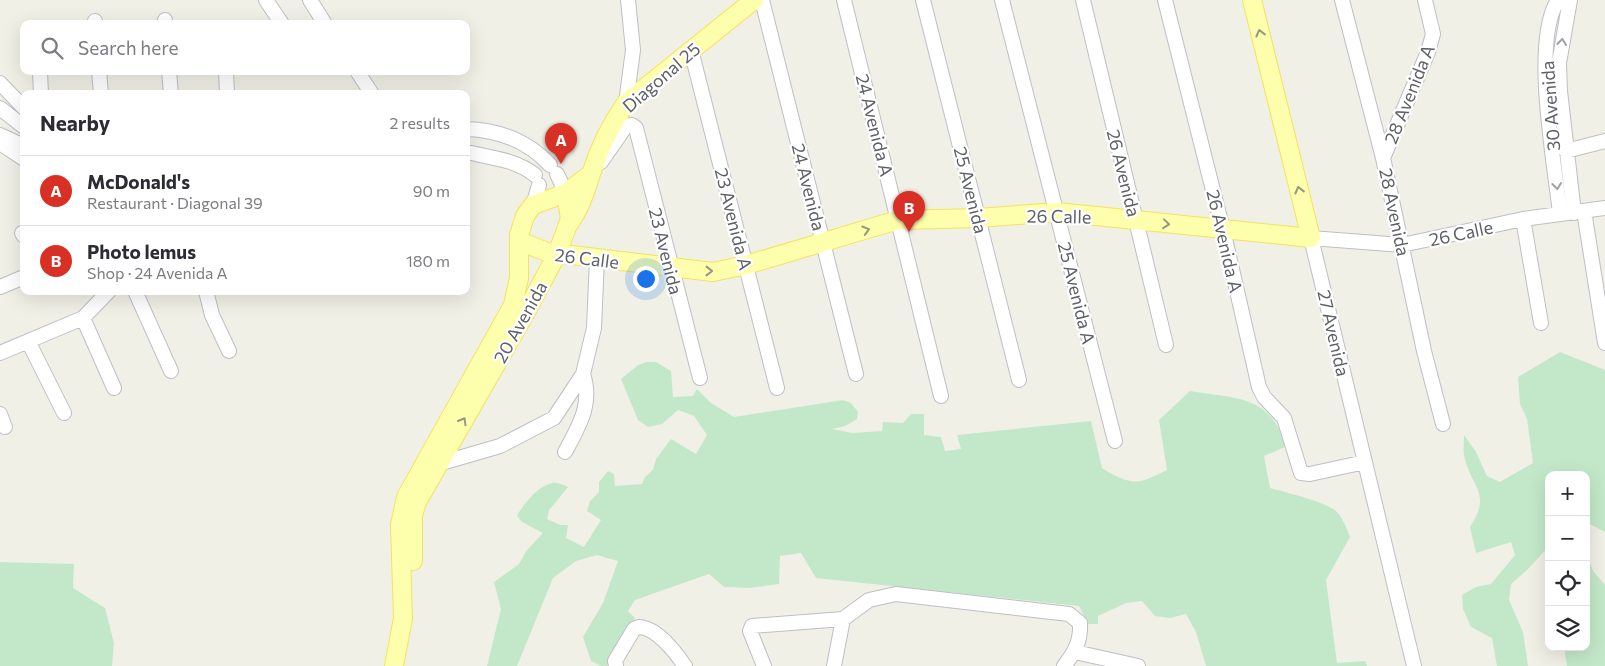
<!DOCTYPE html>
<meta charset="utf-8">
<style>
body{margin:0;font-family:Commissioner,sans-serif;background:#f7f7f7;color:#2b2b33}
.controls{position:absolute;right:15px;bottom:15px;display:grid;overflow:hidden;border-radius:10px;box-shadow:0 5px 20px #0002}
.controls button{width:45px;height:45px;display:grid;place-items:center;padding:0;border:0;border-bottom:1px solid #e1e1e2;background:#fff;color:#2b2b33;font:25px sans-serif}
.you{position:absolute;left:645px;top:278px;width:18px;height:18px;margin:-12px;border:4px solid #fff;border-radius:50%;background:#1a73e8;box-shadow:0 0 0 8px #1a73e833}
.badge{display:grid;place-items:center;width:32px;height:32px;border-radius:50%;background:#d93025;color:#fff;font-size:16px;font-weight:700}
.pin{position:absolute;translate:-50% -41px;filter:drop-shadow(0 1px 2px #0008)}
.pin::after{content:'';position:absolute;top:26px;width:18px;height:15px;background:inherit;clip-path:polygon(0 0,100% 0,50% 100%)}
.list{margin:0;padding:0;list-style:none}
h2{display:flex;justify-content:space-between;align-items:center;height:65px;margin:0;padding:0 20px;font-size:21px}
h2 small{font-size:16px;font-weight:400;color:#7c7c81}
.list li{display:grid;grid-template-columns:32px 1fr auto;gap:15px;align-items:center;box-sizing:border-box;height:70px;padding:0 20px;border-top:1px solid #e1e1e2}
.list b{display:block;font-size:19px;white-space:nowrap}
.list p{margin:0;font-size:16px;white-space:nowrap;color:#7c7c81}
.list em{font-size:16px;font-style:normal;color:#7c7c81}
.icon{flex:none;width:28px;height:28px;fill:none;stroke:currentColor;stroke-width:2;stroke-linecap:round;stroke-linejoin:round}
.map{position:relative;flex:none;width:1605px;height:666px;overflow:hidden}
.search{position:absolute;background:#fff;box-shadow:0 5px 20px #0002;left:20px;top:20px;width:450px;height:55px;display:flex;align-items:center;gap:12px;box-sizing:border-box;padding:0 18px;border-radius:10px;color:#7c7c81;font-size:19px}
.panel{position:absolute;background:#fff;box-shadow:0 5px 20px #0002;left:20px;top:90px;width:450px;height:205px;border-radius:10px}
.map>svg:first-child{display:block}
.green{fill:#c3e8c9}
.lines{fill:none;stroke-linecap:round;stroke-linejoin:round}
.minor-casing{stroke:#bebfc5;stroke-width:16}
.major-casing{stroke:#f4e35c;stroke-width:20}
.minor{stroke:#fff;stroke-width:14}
.major{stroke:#feffad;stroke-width:18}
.oneway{stroke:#969880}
.oneway2{stroke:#9ea0a4}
.labels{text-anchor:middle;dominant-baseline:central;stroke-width:4.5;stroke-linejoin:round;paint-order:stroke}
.street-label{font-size:18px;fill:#5e6067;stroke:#fff}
</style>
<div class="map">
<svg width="1605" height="666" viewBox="0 0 1605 666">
<rect width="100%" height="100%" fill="#f0f0e6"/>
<path class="green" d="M 1560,352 L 1605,370 L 1605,532 L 1586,522 L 1586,475 L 1549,475 L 1549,546 L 1528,569 L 1511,584 L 1509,600 L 1523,632 L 1528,666 L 1497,666 L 1492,638 L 1471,627 L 1463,609 L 1462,595 L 1476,587 L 1491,584 L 1515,555 L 1511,542 L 1476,553 L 1470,527 C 1493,492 1470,487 1464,455 C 1463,448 1464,441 1464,435 L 1476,452 L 1487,476 L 1500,482 L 1533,463 L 1527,419 L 1520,404 L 1518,377 Z
M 647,362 L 656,362 L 671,371 L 673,397 L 693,396 L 697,389 L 711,403 L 734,417 L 843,400 L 851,403 L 858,412 L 857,419 L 845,426 L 832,429 L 852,433 L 882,431 L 883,422 L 903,423 L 911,414 L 924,414 L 924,435 L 941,437 L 945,451 L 961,449 L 957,435 L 1091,421 L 1102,468 C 1131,486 1138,485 1167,470 L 1159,420 L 1190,391 C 1235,399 1272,394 1285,447 L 1264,456 L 1270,488 C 1285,492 1327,502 1337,512 C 1343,518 1347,529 1350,537 L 1326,580 L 1337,663 L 1365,661 L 1367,666 L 1206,666 L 1196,632 L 1186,614 L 1170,618 L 1155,616 L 1142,601 L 1126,603 L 1098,616 L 1098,624 L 1088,624 L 1079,606 L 816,578 L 801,553 L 780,556 L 779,584 L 749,588 L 724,587 L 709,574 L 635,600 L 628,611 L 635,618 L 624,643 L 607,666 L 601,666 L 591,661 L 583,637 L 603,603 L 618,561 L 597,555 L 576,561 L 553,578 L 517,666 L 487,666 L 501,609 L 494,582 L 519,564 L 527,550 L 543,533 L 522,522 L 517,516 C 523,504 538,486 552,483 C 558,482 563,485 568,487 L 549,510 L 547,519 L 560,525 L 568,525 L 566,538 L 584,547 L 601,520 L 587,511 L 590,501 L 599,492 L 599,482 L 608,471 L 614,474 L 615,486 L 642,484 L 645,477 L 653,470 L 656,459 L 671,439 L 696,454 L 707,435 L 694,416 L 678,410 L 662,424 L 648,427 L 638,420 L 621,379 L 638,365 Z
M 1586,550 L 1593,571 L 1605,585 L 1605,666 L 1567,666 L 1564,647 L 1586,647 Z
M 0,562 L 74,564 L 73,588 L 105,608 L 114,643 L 112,666 L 0,666 Z"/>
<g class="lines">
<g class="minor-casing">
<path id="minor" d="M 266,0 L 282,24
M 310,0 L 325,24
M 762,0 L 856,374
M 844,0 L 941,396
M 923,0 L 1019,380
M 1002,0 L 1115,441
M 1083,0 L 1166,345
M 1165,0 L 1223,230 L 1259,387 L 1264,397 L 1284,418 L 1301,473 L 1310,474 L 1365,462
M 1342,0 L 1383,158 L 1424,351 L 1443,424
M 1558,0 C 1531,42 1555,164 1560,214
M 1570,0 L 1559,63 L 1560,91 L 1574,213
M 165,20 L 165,24
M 95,21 L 96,24
M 691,50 L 777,388
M 40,71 L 41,94
M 99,71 L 101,94
M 169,71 L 171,94
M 226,71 L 227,94
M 357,71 L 372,94
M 0,83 L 24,108
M 626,103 L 633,50 L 628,0
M 0,108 L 24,127
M 466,129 C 498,130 528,141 550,165
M 0,135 L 24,146
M 0,143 L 24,159
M 1566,151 L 1605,141
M 466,152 C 489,157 517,160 535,175
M 1383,158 L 1428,52 L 1433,34 L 1425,0
M 601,162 L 626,126 L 632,125 L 636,128 L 700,378
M 557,174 L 566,193
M 533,205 L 539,185
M 1584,211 L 1605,343
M 1523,219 L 1541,323
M 22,233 L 24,236
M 0,287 L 24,277
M 135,291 L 171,371
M 206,291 L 212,315 L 229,351
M 83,318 L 114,388
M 28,341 L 64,413
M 0,353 L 83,318 L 109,291
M 0,414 L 5,427
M 565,452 C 579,426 593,404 583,374
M 438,464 L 500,446 L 554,418 L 583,374 L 594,328 L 597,259
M 1075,652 L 1138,666
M 616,666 L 615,661 L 634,629 L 639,627 C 656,627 676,653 685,666
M 764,666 L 750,631 L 752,626 L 843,619 L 869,600 L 896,594 L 1069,614 L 1080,623 C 1081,641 1075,652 1064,666
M 834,666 L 843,619
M 1414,666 L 1311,238 L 1402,245 L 1523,219 L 1605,208"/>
</g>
<g class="major-casing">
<path id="major" d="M 569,224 C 581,207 585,192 591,174 C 599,149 611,124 626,103 L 754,0
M 519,241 L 547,252 L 713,272 L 746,265 L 898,220 L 978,218 L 1057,212 L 1311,238 L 1252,0
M 413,561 L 413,515 L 417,502 L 526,312 L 557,254 L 570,219 L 566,193
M 394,666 L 403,618 L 400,525 L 406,497 L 513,305 L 519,278 L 519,235 L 525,216 L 533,205 L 566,193 L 591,174"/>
</g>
<use href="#minor" class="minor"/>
<use href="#major" class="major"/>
</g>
<defs><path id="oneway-chevron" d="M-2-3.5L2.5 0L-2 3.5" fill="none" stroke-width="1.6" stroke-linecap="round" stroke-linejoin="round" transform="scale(1.25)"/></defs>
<g class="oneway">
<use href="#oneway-chevron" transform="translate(1260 33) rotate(-104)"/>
<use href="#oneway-chevron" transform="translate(1299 190) rotate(-104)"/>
<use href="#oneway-chevron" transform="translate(1166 224) rotate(6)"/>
<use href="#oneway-chevron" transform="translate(866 230) rotate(-17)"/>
<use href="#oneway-chevron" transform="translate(709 271)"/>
<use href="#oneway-chevron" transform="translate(463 421) rotate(-60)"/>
</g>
<g class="oneway2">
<use href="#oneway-chevron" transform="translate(1562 42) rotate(-83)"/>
<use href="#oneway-chevron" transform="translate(1557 186) rotate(83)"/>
</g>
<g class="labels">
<g class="street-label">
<text transform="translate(661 77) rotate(-41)">Diagonal 25</text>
<text transform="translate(1409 94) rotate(-68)">28 Avenida A</text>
<text transform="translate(1550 106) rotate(-94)">30 Avenida</text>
<text transform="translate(875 125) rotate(76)">24 Avenida A</text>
<text transform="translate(1124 173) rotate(76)">26 Avenida</text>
<text transform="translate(809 187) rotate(76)">24 Avenida</text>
<text transform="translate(971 190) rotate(76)">25 Avenida</text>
<text transform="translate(1395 212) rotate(78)">28 Avenida</text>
<text transform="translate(1059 216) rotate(1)">26 Calle</text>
<text transform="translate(734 219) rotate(76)">23 Avenida A</text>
<text transform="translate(1461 233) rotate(-12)">26 Calle</text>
<text transform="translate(1225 241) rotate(77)">26 Avenida A</text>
<text transform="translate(666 251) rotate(76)">23 Avenida</text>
<text transform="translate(587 258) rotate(7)">26 Calle</text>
<text transform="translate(1077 293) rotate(76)">25 Avenida A</text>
<text transform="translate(520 322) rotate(-61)">20 Avenida</text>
<text transform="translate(1334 333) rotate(77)">27 Avenida</text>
</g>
</g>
</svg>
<div class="controls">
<button>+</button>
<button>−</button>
<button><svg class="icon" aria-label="locate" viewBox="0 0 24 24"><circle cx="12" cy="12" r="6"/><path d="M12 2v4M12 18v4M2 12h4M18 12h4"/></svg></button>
<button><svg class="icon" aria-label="layers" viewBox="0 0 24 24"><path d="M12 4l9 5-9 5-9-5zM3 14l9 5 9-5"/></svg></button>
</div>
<div class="you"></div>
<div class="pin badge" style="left:561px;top:164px">A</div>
<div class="pin badge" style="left:909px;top:232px">B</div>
<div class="search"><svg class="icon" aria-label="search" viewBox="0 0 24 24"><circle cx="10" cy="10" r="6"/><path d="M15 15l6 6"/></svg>Search here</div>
<section class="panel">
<h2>Nearby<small>2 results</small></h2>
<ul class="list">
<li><span class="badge">A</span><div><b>McDonald's</b><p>Restaurant · Diagonal 39</p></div><em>90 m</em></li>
<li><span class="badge">B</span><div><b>Photo lemus</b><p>Shop · 24 Avenida A</p></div><em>180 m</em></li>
</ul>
</section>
</div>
